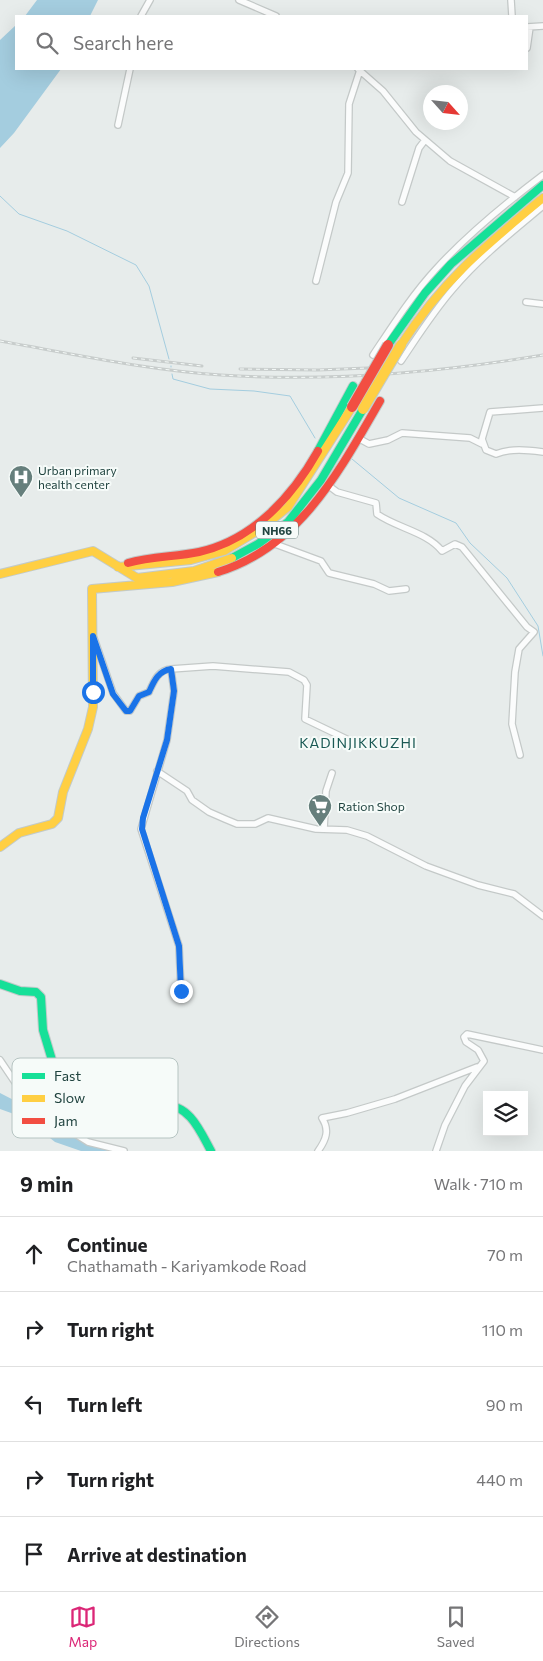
<!DOCTYPE html>
<meta charset="utf-8">
<style>
body{margin:0;font-family:Commissioner,sans-serif;background:#f6f6f6;color:#202124}
.controls{position:absolute;right:15px;bottom:15px;display:grid;overflow:hidden;border-radius:0px;box-shadow:0 5px 20px #0002}
.controls button{width:45px;height:45px;display:grid;place-items:center;padding:0;border:0;border-bottom:1px solid #e0e0e0;background:#fff;color:#202124;font:25px sans-serif}
.compass{position:absolute;left:423px;top:85px;width:45px;height:45px;border-radius:50%;background:#fff;box-shadow:0 5px 20px #0002;rotate:117deg}
.stop{position:absolute;width:15px;height:15px;margin:-11px;border:4px solid #1a73e8;border-radius:50%;background:#fff}
.stop.end{background:#1a73e8;border-color:#fff;box-shadow:0 1px 5px #0008}
.list{margin:0;padding:0;list-style:none}
h2{display:flex;justify-content:space-between;align-items:center;height:65px;margin:0;padding:0 20px;font-size:21px}
h2 small{font-size:16px;font-weight:400;color:#757577}
.list li{display:grid;grid-template-columns:32px 1fr auto;gap:15px;align-items:center;box-sizing:border-box;height:75px;padding:0 20px;border-top:1px solid #e0e0e0}
.list b{display:block;font-size:19px;white-space:nowrap}
.list p{margin:0;font-size:16px;white-space:nowrap;color:#757577}
.list em{font-size:16px;font-style:normal;color:#757577}
.icon{flex:none;width:28px;height:28px;fill:none;stroke:currentColor;stroke-width:2;stroke-linecap:round;stroke-linejoin:round}
.map{position:relative;flex:none;width:543px;height:1151px;overflow:hidden}
.search{position:absolute;background:#fff;box-shadow:0 5px 20px #0002;left:15px;right:15px;top:15px;height:55px;display:flex;align-items:center;gap:12px;box-sizing:border-box;padding:0 18px;border-radius:0px;color:#757577;font-size:19px}
.sheet{height:440px;background:#fff}
nav{display:flex;justify-content:space-around;align-items:center;box-sizing:border-box;height:70px;border-top:1px solid #e0e0e0;background:#fff;font-size:14px;color:#757577}
nav a{display:grid;justify-items:center;gap:2px}
nav .on{color:#db2777}
.map>svg:first-child{display:block}
.water{fill:#a4cddf}
.lines{fill:none;stroke-linecap:round;stroke-linejoin:round}
.stream{stroke:#a4cddf;stroke-width:1}
.street-casing{stroke:#c4c9c8;stroke-width:8}
.fast-casing{stroke:#c2cac9;stroke-width:10}
.slow-casing{stroke:#c2cac9;stroke-width:10}
.jam-casing{stroke:#c2cac9;stroke-width:10}
.street{stroke:#fbfcfc;stroke-width:5.5}
.fast{stroke:#16e098;stroke-width:8}
.slow{stroke:#ffcf43;stroke-width:8}
.jam{stroke:#f24e42;stroke-width:8}
.rail-casing{stroke:#c8cdcc;stroke-width:3}
.rail{stroke:#f6fbf9;stroke-width:1;stroke-dasharray:4;stroke-linecap:butt}
.slow-bridge-casing{stroke:#c1cbca;stroke-width:12;stroke-linecap:butt}
.jam-bridge-casing{stroke:#c1cbca;stroke-width:12;stroke-linecap:butt}
.slow-bridge{stroke:#ffcf43;stroke-width:10}
.jam-bridge{stroke:#f24e42;stroke-width:10}
.route{stroke:#1a73e8;stroke-width:6}
.labels{text-anchor:middle;dominant-baseline:central;stroke-width:4;stroke-linejoin:round;paint-order:stroke}
.shield{fill:#f6fbf9;stroke:#617b78;stroke-width:1}
.shield-label{font-size:11px;font-weight:bold;fill:#214440}
.poi-label{font-size:12px;fill:#214440;stroke:#f6fbf9;text-anchor:start}
.neighbourhood-label{font-size:14px;letter-spacing:1px;fill:#1a5954;stroke:#f6fbf9}
.key{fill:#f6fbf9;stroke:#b6c4c2;stroke-width:1}
.key-label{font-size:14px;fill:#214440}
</style>
<div class="map">
<svg width="543" height="1151" viewBox="0 0 543 1151">
<rect width="100%" height="100%" fill="#e7eceb"/>
<path class="water" d="M 37,0 L 98,0 L 90,16 L 25,16 Z
M 16,25 L 16,69 L 61,69 L 14,133 L 0,148 L 0,40 Z
M 0,1093 L 105,1147 L 111,1151 L 81,1151 L 55,1142 L 25,1118 L 0,1109 Z"/>
<g class="lines">
<path class="stream" d="M 0,196 L 19,214 L 67,231 L 136,265 L 149,286 L 169,359
M 171,366 L 171,367
M 172,374 L 173,379 L 210,389 L 254,391 L 290,396 L 315,438
M 352,459 L 399,498 L 456,523 L 470,543 L 507,578 L 538,626 L 543,656"/>
<g class="street-casing">
<path id="street" d="M 239,0 L 276,16
M 511,0 L 512,16
M 141,16 L 150,0
M 527,27 L 543,26
M 527,48 L 530,27
M 358,69 L 383,91 L 416,132 L 450,161 L 515,197
M 118,125 L 130,69
M 402,202 L 419,148 L 425,140
M 316,281 L 336,202 L 348,173 L 349,104 L 360,70
M 526,302 L 543,304
M 373,355 C 393,325 412,295 436,269 C 468,234 506,203 543,175
M 401,361 C 418,336 433,312 453,289 C 479,258 512,232 543,206
M 543,408 L 490,412 L 482,439 L 486,450 L 496,454 C 511,448 527,450 543,452
M 358,438 L 369,444 L 388,440 L 402,433 L 470,438 L 482,444
M 329,486 L 337,492 L 376,503 L 377,514 C 397,528 427,532 442,551 L 455,544 L 462,547 L 527,627 L 534,632 L 519,649 L 515,672 L 512,724 L 520,755
M 275,544 L 321,561 L 329,573 L 374,584 L 389,591 L 406,589
M 94,638 L 113,693 L 126,711 L 130,711 L 139,696 L 149,692 C 154,681 158,670 171,669 L 174,691 L 167,740 L 141,829 L 179,946 L 181,991
M 171,669 L 213,666 L 289,672 L 304,680 L 307,685 L 305,719 L 357,744
M 157,771 L 187,791 L 192,800 L 209,812 L 225,819 L 237,824 L 255,824 L 268,818 L 316,829 L 347,830 L 367,836 L 426,866 L 478,885 L 514,894 L 543,916
M 324,829 L 326,791 L 332,773
M 0,1060 L 31,1106 L 88,1142 L 124,1151
M 318,1151 C 326,1140 330,1130 322,1118 L 347,1113 L 395,1099 L 477,1067
M 436,1151 L 445,1125 L 465,1086 L 484,1061 L 478,1050 L 466,1042 L 464,1037 L 467,1034 L 543,1050"/>
</g>
<g class="fast-casing">
<path id="fast" d="M 388,345 L 425,293 L 451,264 L 543,185
M 318,451 L 353,386
M 232,558 L 258,544 L 288,522 L 321,480 L 363,409
M 0,984 L 20,991 L 36,992 L 41,997 L 43,1030 L 55,1070 C 77,1084 99,1098 125,1104 C 138,1107 150,1104 164,1105 C 190,1105 200,1131 211,1151"/>
</g>
<g class="slow-casing">
<path id="slow" d="M 401,345 C 442,281 485,246 543,198
M 118,567 L 191,560 L 224,551 L 262,528 L 288,507 L 352,407
M 0,574 L 93,551 L 137,578 L 194,571 L 232,558
M 0,847 L 19,833 L 52,824 L 58,818 L 63,792 L 88,729 L 93,707 L 92,589 L 172,582 L 218,572"/>
</g>
<g class="jam-casing">
<path id="jam" d="M 128,563 C 151,556 176,557 199,552 C 253,540 292,497 318,451
M 218,572 C 300,547 340,470 380,401"/>
</g>
<use href="#street" class="street"/>
<use href="#fast" class="fast"/>
<use href="#slow" class="slow"/>
<use href="#jam" class="jam"/>
<g class="rail-casing">
<path id="rail" d="M 0,341 C 73,354 147,370 221,375 C 329,382 437,373 543,355
M 133,358 L 202,366
M 240,369 L 318,370 L 392,367"/>
</g>
<use href="#rail" class="rail"/>
<g class="slow-bridge-casing">
<path id="slow-bridge" d="M 363,409 L 401,345"/>
</g>
<g class="jam-bridge-casing">
<path id="jam-bridge" d="M 352,407 L 388,345"/>
</g>
<use href="#slow-bridge" class="slow-bridge"/>
<use href="#jam-bridge" class="jam-bridge"/>
</g>
<g class="lines">
<path class="route" d="M 93,692 L 93,636 L 113,694 L 126,711 L 130,711 L 139,696 L 149,692 C 154,681 158,671 171,669 L 174,691 L 167,740 L 143,818 L 142,829 L 179,946 L 181,991"/>
</g>
<defs>
<g id="hospital-pin" transform="scale(1.25)"><path d="M0 17L-7.5 6A9.5 9.5 0 1 1 7.5 6Z" fill="#667f7c" stroke="#f6fbf9"/><path d="M-5-5h3v3.5h4V-5h3V5h-3V1.5h-4V5h-3Z" fill="#fff"/></g>
<g id="supermarket-pin" transform="scale(1.25)"><path d="M0 17L-7.5 6A9.5 9.5 0 1 1 7.5 6Z" fill="#667f7c" stroke="#f6fbf9"/><path d="M-6-5.5h2.5l.6 2H6L4.5 2H-2.5L-4.4-4H-6ZM-1.5 3.2a1.3 1.3 0 1 0 .1 0ZM3 3.2a1.3 1.3 0 1 0 .1 0Z" fill="#fff"/></g>
</defs>
<g fill-rule="evenodd">
<use href="#hospital-pin" x="21" y="477"/>
<use href="#supermarket-pin" x="320" y="806"/>
</g>
<g class="labels">
<rect class="shield" x="256" y="521.5" width="42" height="17" rx="4"/>
<g class="shield-label">
<text x="277" y="530">NH66</text>
</g>
<g class="poi-label">
<text x="38" y="470">Urban primary<tspan x="38" dy="14">health center</tspan></text>
<text x="338" y="806">Ration Shop</text>
</g>
<g class="neighbourhood-label">
<text x="358" y="742">KADINJIKKUZHI</text>
</g>
</g>
<rect x="12" y="1058" width="166" height="80" rx="8" class="key"/>
<rect x="22" y="1073" width="23" height="6" fill="#16e098"/>
<rect x="22" y="1095" width="23" height="7" fill="#ffcf43"/>
<rect x="22" y="1118" width="23" height="6" fill="#f24e42"/>
<g class="key-label">
<text x="54" y="1081">Fast</text>
<text x="54" y="1103">Slow</text>
<text x="54" y="1126">Jam</text>
</g>
</svg>
<div class="controls">
<button><svg class="icon" aria-label="layers" viewBox="0 0 24 24"><path d="M12 4l9 5-9 5-9-5zM3 14l9 5 9-5"/></svg></button>
</div>
<svg class="compass" viewBox="-18 -18 36 36"><path d="M0-13l5 13h-10z" fill="#e53935"/><path d="M0 13l5-13h-10z" fill="#757577"/></svg>
<div class="stop" style="left:93px;top:692px"></div>
<div class="stop end" style="left:181px;top:991px"></div>
<div class="search"><svg class="icon" aria-label="search" viewBox="0 0 24 24"><circle cx="10" cy="10" r="6"/><path d="M15 15l6 6"/></svg>Search here</div>
</div>
<section class="sheet">
<h2>9 min<small>Walk · 710 m</small></h2>
<ul class="list">
<li><svg class="icon" aria-label="ahead" viewBox="0 0 24 24"><path d="M12 20V5M6 11l6-6 6 6"/></svg><div><b>Continue</b><p>Chathamath - Kariyamkode Road</p></div><em>70 m</em></li>
<li><svg class="icon" aria-label="right" viewBox="0 0 24 24"><path d="M7 20v-9h11M14 6l5 5-5 5"/></svg><div><b>Turn right</b></div><em>110 m</em></li>
<li><svg class="icon" aria-label="left" viewBox="0 0 24 24"><path d="M17 20v-9H6M10 6l-5 5 5 5"/></svg><div><b>Turn left</b></div><em>90 m</em></li>
<li><svg class="icon" aria-label="right" viewBox="0 0 24 24"><path d="M7 20v-9h11M14 6l5 5-5 5"/></svg><div><b>Turn right</b></div><em>440 m</em></li>
<li><svg class="icon" aria-label="arrive" viewBox="0 0 24 24"><path d="M6 21V4h12l-3 4 3 4H6"/></svg><div><b>Arrive at destination</b></div></li>
</ul>
</section>
<nav>
<a class="on"><svg class="icon" aria-label="map" viewBox="0 0 24 24"><path d="M3 6l6-2 6 2 6-2v14l-6 2-6-2-6 2zM9 4v14M15 6v14"/></svg>Map</a>
<a><svg class="icon" aria-label="directions" viewBox="0 0 24 24"><path d="M12 3l9 9-9 9-9-9zM9 14v-3h6M13 9l2 2-2 2"/></svg>Directions</a>
<a><svg class="icon" aria-label="saved" viewBox="0 0 24 24"><path d="M7 4h10v16l-5-4-5 4z"/></svg>Saved</a>
</nav>
